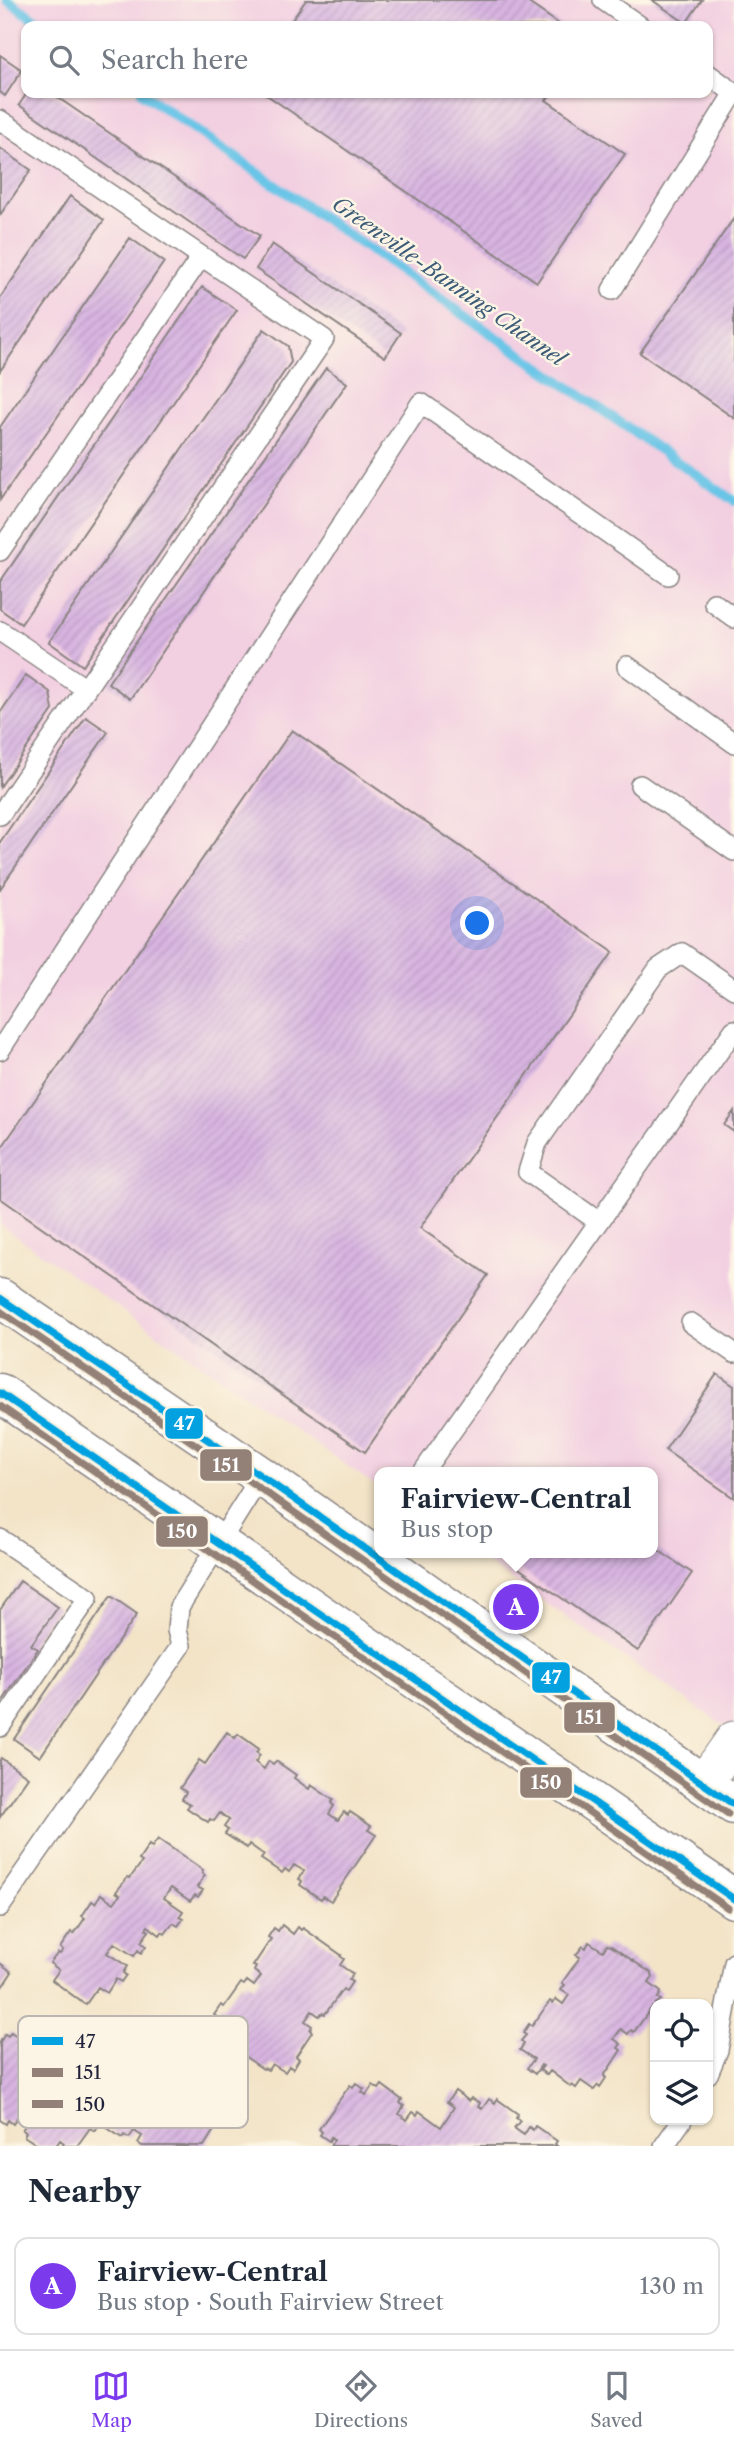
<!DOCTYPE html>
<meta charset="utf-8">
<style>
body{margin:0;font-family:"Libre Caslon Text",serif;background:#f6f6f7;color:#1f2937}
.controls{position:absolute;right:21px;bottom:21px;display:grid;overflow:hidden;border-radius:14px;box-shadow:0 2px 5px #0004}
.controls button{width:63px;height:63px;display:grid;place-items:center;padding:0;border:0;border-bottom:2px solid #e0e1e3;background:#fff;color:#1f2937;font:35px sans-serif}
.you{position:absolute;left:478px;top:924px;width:24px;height:24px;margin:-18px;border:5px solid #fff;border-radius:50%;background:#1a73e8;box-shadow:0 0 0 10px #1a73e833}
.badge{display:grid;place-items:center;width:46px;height:46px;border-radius:50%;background:#7c3aed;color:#fff;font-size:23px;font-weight:700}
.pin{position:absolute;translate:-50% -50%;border:4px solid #fff;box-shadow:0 2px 7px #0006}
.popup{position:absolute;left:374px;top:1467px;width:284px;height:91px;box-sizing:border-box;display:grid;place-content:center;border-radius:14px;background:#fff;filter:drop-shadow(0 2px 5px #0005);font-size:23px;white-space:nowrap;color:#747a83}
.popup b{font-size:26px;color:#1f2937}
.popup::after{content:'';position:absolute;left:50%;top:100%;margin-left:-14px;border:14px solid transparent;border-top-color:#fff}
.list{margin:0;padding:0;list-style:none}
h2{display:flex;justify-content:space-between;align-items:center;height:91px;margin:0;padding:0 28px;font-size:30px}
h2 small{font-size:23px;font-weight:400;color:#747a83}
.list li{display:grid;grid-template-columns:46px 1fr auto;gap:21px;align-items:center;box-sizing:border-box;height:98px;margin:0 14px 14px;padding:0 14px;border:2px solid #e0e1e3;border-radius:14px}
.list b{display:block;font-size:26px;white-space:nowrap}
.list p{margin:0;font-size:23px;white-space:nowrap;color:#747a83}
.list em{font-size:23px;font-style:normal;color:#747a83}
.icon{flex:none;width:38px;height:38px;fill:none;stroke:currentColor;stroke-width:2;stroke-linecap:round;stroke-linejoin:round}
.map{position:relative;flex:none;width:734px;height:2146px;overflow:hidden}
.search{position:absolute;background:#fff;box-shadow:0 2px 5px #0004;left:21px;right:21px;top:21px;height:77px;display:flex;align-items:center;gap:18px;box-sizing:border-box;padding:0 24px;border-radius:14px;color:#747a83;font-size:26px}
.sheet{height:203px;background:#fff}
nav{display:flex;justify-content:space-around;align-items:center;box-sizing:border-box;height:98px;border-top:2px solid #e0e1e3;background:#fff;font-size:19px;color:#747a83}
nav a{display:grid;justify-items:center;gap:4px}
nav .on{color:#7c3aed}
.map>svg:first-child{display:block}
.built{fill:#f2cfe1;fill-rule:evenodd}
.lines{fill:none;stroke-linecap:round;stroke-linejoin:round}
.stream{stroke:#69c5e7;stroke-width:10}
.building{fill:url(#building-hatch)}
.service-casing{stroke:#8a8382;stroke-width:22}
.minor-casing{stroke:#8a8382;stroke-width:39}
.secondary-casing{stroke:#8a8382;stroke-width:41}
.service{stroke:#fff;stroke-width:19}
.minor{stroke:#fff;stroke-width:37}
.secondary{stroke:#fff;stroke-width:38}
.bus-1-casing{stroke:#fcf5e5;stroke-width:12}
.bus-2-casing{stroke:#fcf5e5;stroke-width:12}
.bus-3-casing{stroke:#fcf5e5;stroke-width:12}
.bus-1{stroke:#03a1e0;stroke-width:7}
.bus-2{stroke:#938177;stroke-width:7}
.bus-3{stroke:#938177;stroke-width:7}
.labels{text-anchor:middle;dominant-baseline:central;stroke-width:5;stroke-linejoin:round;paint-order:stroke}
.water-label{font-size:21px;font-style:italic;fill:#3b5b77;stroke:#fcf5e5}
.key{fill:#fcf5e5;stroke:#bbb6b2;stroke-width:2}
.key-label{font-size:19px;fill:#22223b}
.line-badge{stroke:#fcf5e5;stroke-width:2.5}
.badge-label{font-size:19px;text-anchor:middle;font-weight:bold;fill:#fff}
</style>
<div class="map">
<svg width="734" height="2146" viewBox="0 0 734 2146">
<defs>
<pattern id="building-hatch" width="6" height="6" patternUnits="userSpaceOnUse" patternTransform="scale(1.75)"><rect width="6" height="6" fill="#d8b5e1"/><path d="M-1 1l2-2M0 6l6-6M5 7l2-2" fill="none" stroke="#b99bc2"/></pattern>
</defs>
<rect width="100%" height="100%" fill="#fcf5e5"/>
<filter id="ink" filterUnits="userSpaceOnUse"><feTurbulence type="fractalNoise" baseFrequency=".0143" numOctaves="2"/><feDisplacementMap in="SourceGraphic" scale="14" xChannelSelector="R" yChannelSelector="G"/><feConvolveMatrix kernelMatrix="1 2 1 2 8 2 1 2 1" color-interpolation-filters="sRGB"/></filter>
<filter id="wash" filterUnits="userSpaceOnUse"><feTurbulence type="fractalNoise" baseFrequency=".00686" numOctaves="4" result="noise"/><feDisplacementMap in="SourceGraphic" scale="28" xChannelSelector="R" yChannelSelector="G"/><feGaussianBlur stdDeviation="1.57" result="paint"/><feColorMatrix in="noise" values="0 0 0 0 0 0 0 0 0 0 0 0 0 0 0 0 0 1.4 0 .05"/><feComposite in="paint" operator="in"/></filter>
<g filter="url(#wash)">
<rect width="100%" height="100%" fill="#f3e4c8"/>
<path class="built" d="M 0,0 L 734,0 L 734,1733 L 473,1553 L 652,1553 L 652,1472 L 379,1472 L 379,1488 L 0,1225 ZM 26,26 L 708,26 L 708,93 L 26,93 Z"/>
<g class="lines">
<path class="stream" d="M 7,0 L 45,26
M 142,93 L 734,501"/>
</g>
<g id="blocks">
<path class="building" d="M 306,0 L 524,0 L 562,26 L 288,26 Z
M 652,0 L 702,0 L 686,23 Z
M 0,55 L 22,70 L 5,96 L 0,92 Z
M 27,93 L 51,93 L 260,236 L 243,259 L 19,105 Z
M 264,93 L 552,93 L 546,100 L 625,154 L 537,282 Z
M 0,148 L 31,170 L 0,215 Z
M 70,196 L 104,220 L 0,371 L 0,298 Z
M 734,218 L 734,418 L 640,353 Z
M 130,238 L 164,262 L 0,500 L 0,427 Z
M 272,244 L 401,333 L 385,357 L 256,269 Z
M 202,287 L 237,310 L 21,624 L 0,609 L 0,582 Z
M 264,329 L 288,346 L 291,362 L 83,666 L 49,642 Z
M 326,368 L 347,383 L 130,699 L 108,683 Z
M 26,675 L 50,692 L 53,710 L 0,787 L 0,713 Z
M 86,717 L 108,732 L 0,889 L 0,842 Z
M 292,730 L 613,952 L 420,1228 L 488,1275 L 365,1452 L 0,1198 L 0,1150 Z
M 734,1111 L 734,1132 L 724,1125 Z
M 717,1374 L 734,1386 L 734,1498 L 665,1450 Z
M 652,1546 L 692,1573 L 638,1651 L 510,1562 L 517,1553 L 652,1553 Z
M 20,1581 L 58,1607 L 31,1645 L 38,1649 L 0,1705 L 0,1610 Z
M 111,1596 L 137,1614 L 40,1757 L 14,1739 Z
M 227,1732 L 235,1738 L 238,1734 L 259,1749 L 256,1752 L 260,1755 L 255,1762 L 264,1769 L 269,1761 L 273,1764 L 276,1761 L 296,1775 L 294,1778 L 309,1789 L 311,1785 L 333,1800 L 331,1803 L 334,1806 L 329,1814 L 338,1820 L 344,1812 L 348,1815 L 350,1812 L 371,1826 L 368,1830 L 376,1835 L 331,1901 L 323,1896 L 321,1899 L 300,1885 L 302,1881 L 299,1879 L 304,1871 L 294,1865 L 289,1872 L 285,1869 L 282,1873 L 261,1859 L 264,1855 L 249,1844 L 247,1848 L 225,1834 L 228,1830 L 224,1827 L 229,1820 L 220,1813 L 214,1821 L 210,1819 L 208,1822 L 187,1808 L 190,1804 L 182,1799 L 186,1792 L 180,1788 L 199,1760 L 205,1764 Z
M 1,1758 L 28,1777 L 0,1817 L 0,1760 Z
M 158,1839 L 203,1870 L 202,1873 L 205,1875 L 197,1887 L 203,1890 L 198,1897 L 195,1895 L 190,1901 L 171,1888 L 164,1898 L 183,1911 L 179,1917 L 183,1919 L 178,1926 L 173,1923 L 165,1934 L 162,1932 L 160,1935 L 148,1926 L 146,1929 L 149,1931 L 141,1942 L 146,1946 L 141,1953 L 138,1950 L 134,1956 L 114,1943 L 107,1953 L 127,1966 L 123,1973 L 126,1975 L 121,1982 L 116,1979 L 107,1993 L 98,1987 L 86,2004 L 83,2003 L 52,1980 L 59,1970 L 50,1963 L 58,1953 L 60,1954 L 63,1950 L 60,1948 L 71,1932 L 74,1934 L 85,1918 L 82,1916 L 92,1901 L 95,1903 L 101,1894 L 114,1903 L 120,1895 L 116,1892 L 128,1877 L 130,1878 L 142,1862 L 139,1860 L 149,1845 L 152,1847 Z
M 282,1925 L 293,1934 L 298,1927 L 301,1930 L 303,1928 L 341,1955 L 340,1956 L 344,1959 L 340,1965 L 353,1974 L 349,1980 L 352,1982 L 346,1991 L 343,1989 L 325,2014 L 322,2013 L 319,2016 L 312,2011 L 305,2021 L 312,2026 L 310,2030 L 312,2032 L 296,2056 L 299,2059 L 293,2069 L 289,2066 L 285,2072 L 272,2064 L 268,2070 L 264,2068 L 263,2069 L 241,2054 L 239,2057 L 231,2052 L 232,2048 L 227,2056 L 218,2051 L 225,2041 L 211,2032 L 217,2017 L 214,2015 L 221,2005 L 224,2007 L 241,1983 L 244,1985 L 247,1981 L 254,1986 L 261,1976 L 254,1971 L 256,1967 L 253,1966 L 271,1939 L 268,1937 L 274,1928 L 278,1931 Z
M 589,1942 L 603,1951 L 607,1945 L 611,1946 L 651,1973 L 653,1977 L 649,1983 L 661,1992 L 658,1998 L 661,2000 L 655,2004 L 655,2009 L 652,2007 L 634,2032 L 631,2030 L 628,2034 L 621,2029 L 614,2039 L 621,2044 L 618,2048 L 621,2050 L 604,2076 L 606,2078 L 600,2087 L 598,2085 L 594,2090 L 581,2081 L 576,2088 L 572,2085 L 571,2087 L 550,2071 L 547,2075 L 540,2070 L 543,2066 L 541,2065 L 535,2074 L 527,2068 L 534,2059 L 520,2050 L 524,2043 L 521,2041 L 526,2035 L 523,2033 L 529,2024 L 532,2026 L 550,2001 L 553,2003 L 556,1999 L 563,2004 L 569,1995 L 561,1990 L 565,1985 L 562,1983 L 580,1957 L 576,1955 L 583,1946 L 586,1948 Z
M 0,1963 L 12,1972 L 0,1990 Z
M 11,2032 L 18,2037 L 16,2041 L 20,2043 L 25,2035 L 31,2039 L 33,2036 L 56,2051 L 54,2054 L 58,2057 L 52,2065 L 61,2071 L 67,2063 L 71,2066 L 74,2062 L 95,2077 L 108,2057 L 100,2052 L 106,2041 L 121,2051 L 123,2048 L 133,2055 L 131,2058 L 135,2061 L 142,2050 L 147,2053 L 149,2050 L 173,2065 L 170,2069 L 174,2072 L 169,2079 L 178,2085 L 183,2077 L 187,2080 L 189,2076 L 211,2091 L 208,2095 L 214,2099 L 207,2109 L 211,2112 L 213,2108 L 222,2115 L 220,2118 L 221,2119 L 204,2146 L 142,2146 L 138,2143 L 142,2136 L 134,2131 L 129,2138 L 124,2135 L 122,2138 L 100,2123 L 95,2131 L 90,2128 L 77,2146 L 62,2146 L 64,2143 L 60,2140 L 56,2146 L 39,2146 L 24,2136 L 26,2132 L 22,2130 L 27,2123 L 18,2116 L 13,2124 L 8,2120 L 6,2124 L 0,2120 L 0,2042 L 5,2034 L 8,2036 Z
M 356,2083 L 364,2089 L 362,2092 L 366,2095 L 373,2085 L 379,2089 L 382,2085 L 402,2100 L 400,2103 L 404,2106 L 399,2114 L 407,2120 L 413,2112 L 417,2115 L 419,2111 L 441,2127 L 454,2107 L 447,2102 L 455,2091 L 469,2101 L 471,2098 L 480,2103 L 478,2107 L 482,2109 L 489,2099 L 495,2103 L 497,2099 L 518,2114 L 516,2118 L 520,2121 L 514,2128 L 524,2135 L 529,2127 L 533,2130 L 535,2126 L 557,2141 L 555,2144 L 557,2146 L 330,2146 L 334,2140 L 331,2137 L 329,2141 L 320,2135 L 322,2132 L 319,2129 L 350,2085 L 353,2087 Z"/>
</g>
</g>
<g filter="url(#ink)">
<use href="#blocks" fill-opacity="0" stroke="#8a8382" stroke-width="2"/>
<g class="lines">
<g class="service-casing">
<path id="service" d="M 603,0 L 640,26
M 708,74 L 734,93
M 0,120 L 324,339 L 0,815
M 612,290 L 734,93
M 0,551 L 201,257
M 714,603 L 734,618
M 0,631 L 86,689
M 627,666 L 734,743
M 640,785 L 734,851
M 0,1050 L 421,403 L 668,575
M 599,1222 L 528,1172 L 537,1143 L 658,969 L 682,953 L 734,989
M 691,1323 L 734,1353
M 423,1472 L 734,1030
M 0,1539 L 88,1598 L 0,1727
M 0,1907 L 181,1646 L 177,1630 L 179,1607 L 261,1476
M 708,2074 L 718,2050 L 734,1963
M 664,2146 L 682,2120"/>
</g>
<g class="minor-casing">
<path id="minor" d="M 703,1784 L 734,1740"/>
</g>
<g class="secondary-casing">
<path id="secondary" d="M 0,1298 L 261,1476 L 470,1623 L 734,1805
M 0,1393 L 734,1899"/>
</g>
<use href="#service" class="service"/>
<use href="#minor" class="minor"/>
<use href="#secondary" class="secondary"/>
<g class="bus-1-casing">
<path id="bus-1" d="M 0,1298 L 261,1476 L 734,1805
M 0,1393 L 734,1899"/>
</g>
<g class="bus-2-casing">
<path id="bus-2" d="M 0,1311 L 255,1485 L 728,1814"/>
</g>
<g class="bus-3-casing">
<path id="bus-3" d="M 0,1406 L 728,1908"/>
</g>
<use href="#bus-1" class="bus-1"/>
<use href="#bus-2" class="bus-2"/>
<use href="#bus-3" class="bus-3"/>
</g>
</g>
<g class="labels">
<g class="water-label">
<text transform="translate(449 281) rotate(35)">Greenville-Banning Channel</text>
</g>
</g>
<rect x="18" y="2016" width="230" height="112" rx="10" class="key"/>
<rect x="32" y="2037" width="31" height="8" fill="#03a1e0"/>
<rect x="32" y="2068" width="31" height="9" fill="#938177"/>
<rect x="32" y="2100" width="31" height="8" fill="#938177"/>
<g class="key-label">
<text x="75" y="2048">47</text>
<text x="75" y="2079">151</text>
<text x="75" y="2111">150</text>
</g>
<g class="line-badge">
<rect x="164" y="1407" width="40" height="33" rx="7" fill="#03a1e0"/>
<rect x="199" y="1448" width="54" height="34" rx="7" fill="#938177"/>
<rect x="155" y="1515" width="54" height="33" rx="7" fill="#938177"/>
<rect x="531" y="1661" width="40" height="33" rx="7" fill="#03a1e0"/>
<rect x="563" y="1701" width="53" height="33" rx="7" fill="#938177"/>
<rect x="519" y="1766" width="54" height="33" rx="7" fill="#938177"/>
</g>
<g class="badge-label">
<text x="184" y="1430">47</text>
<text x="226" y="1472">151</text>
<text x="182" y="1538">150</text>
<text x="551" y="1684">47</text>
<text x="589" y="1724">151</text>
<text x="546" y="1789">150</text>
</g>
</svg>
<div class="controls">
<button><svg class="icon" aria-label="locate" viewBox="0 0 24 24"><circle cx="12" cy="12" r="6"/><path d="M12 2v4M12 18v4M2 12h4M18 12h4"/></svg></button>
<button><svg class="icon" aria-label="layers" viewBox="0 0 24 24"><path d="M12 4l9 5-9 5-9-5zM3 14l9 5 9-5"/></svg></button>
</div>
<div class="you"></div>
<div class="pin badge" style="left:516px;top:1607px">A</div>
<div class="popup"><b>Fairview-Central</b>Bus stop</div>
<div class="search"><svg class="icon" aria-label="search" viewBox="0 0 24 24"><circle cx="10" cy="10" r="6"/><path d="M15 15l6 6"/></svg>Search here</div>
</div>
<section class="sheet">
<h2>Nearby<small></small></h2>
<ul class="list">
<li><span class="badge">A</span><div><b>Fairview-Central</b><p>Bus stop · South Fairview Street</p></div><em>130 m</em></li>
</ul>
</section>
<nav>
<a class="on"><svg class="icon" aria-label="map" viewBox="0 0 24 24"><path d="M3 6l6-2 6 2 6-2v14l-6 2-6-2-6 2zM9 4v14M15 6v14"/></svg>Map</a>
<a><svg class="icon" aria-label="directions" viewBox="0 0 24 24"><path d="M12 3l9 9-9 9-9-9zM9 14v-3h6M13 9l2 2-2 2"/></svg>Directions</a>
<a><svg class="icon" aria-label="saved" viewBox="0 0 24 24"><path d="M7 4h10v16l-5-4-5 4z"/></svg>Saved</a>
</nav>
